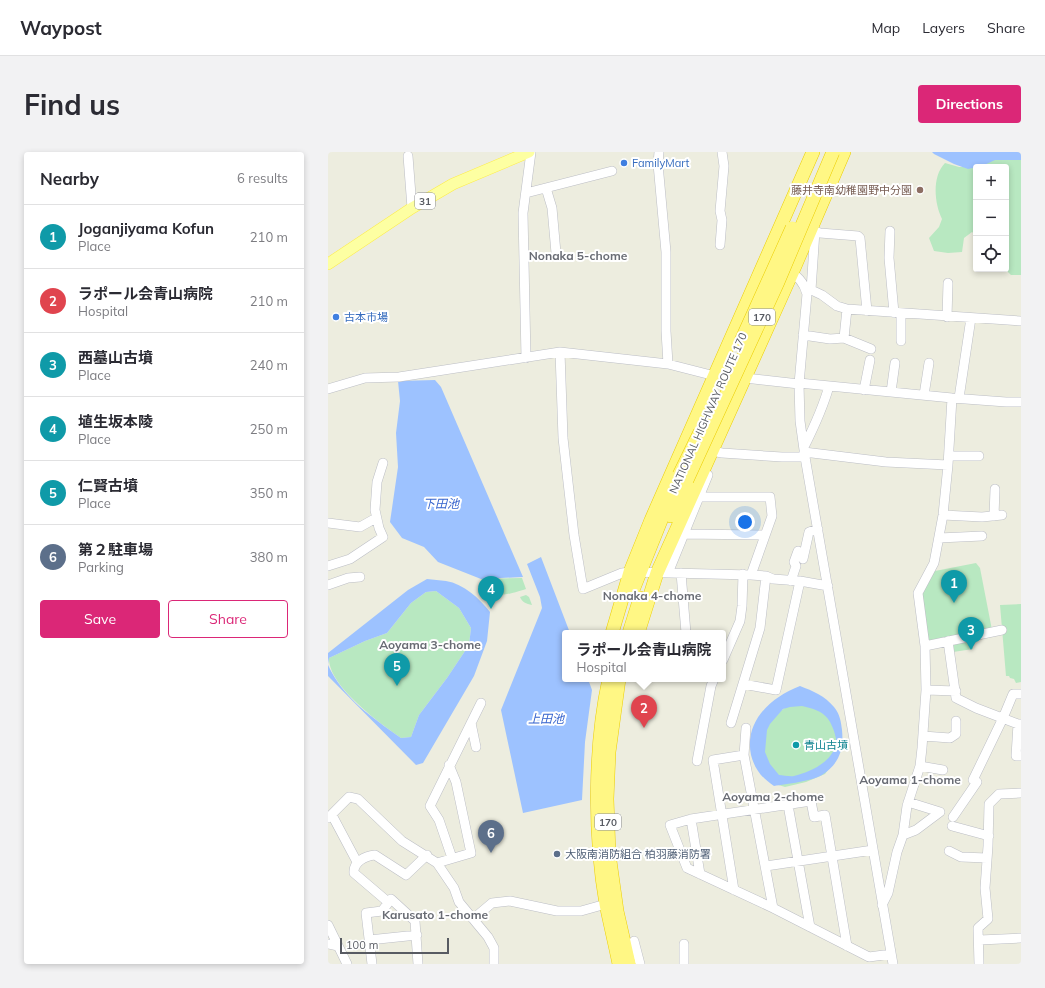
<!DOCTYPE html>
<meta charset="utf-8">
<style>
body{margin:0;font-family:Mulish,"Noto Sans JP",sans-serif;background:#f2f2f3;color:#2b2b33}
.controls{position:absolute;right:12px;top:12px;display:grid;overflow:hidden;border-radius:4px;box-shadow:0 2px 6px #0003}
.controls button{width:36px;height:36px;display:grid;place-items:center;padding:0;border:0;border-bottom:1px solid #e1e1e2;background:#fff;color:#2b2b33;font:20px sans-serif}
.scale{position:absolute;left:12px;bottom:10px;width:109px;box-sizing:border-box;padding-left:4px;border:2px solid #585b62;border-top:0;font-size:11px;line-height:14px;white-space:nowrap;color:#585b62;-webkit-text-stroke:3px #fff;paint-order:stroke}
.you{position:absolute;left:417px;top:370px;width:14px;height:14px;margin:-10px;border:3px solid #fff;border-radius:50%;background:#1a73e8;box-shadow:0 0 0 6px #1a73e833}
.badge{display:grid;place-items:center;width:26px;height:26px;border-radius:50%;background:#db2777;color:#fff;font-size:13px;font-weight:700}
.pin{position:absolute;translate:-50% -33px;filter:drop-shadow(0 1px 2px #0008)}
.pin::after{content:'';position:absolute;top:21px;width:14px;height:12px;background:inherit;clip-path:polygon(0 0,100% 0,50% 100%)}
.popup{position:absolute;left:234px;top:478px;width:164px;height:52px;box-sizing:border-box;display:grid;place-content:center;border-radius:4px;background:#fff;filter:drop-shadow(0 1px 3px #0005);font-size:13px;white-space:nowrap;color:#7c7c81}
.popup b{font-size:15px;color:#2b2b33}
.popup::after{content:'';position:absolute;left:50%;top:100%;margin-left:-8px;border:8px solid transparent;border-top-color:#fff}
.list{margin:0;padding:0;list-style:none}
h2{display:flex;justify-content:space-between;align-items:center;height:52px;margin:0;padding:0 16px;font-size:17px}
h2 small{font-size:13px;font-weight:400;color:#7c7c81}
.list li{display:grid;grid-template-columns:26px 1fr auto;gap:12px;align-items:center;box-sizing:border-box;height:64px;padding:0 16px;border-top:1px solid #e1e1e2}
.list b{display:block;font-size:15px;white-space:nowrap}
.list p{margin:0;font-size:13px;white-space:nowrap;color:#7c7c81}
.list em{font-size:13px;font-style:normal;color:#7c7c81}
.actions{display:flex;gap:8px;padding:12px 16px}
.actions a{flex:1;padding:9px 0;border:1px solid #db2777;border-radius:4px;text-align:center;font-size:14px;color:#db2777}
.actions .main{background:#db2777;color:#fff}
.icon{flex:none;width:22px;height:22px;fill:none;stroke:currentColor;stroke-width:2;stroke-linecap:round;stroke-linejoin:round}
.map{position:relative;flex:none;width:693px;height:812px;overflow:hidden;border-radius:4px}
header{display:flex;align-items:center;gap:24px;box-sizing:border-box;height:56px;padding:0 20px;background:#fff;border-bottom:1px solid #e1e1e2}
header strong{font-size:19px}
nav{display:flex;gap:22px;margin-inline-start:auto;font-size:14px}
.intro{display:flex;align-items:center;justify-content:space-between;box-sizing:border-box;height:96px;padding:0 24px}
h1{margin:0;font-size:28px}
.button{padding:10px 18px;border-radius:4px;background:#db2777;color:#fff;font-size:14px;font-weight:700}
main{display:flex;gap:24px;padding:0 24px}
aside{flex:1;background:#fff;border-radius:4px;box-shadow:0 2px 6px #0003}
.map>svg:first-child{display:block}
.green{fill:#b8e8c1}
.water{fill:#9dc2ff;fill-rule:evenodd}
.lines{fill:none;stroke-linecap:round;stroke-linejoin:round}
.minor-casing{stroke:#bcbec5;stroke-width:10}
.major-casing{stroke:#feed47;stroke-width:12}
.highway-casing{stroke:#ecce00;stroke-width:14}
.minor{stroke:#fff;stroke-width:9}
.major{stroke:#fdffa2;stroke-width:11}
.highway{stroke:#fff784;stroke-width:13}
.highway-bridge-casing{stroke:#ecce00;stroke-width:14;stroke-linecap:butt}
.highway-bridge{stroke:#fff784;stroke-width:13}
.shop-dot{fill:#3f7fe0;stroke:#fff;stroke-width:1.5}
.education-dot{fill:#8d6e63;stroke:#fff;stroke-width:1.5}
.culture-dot{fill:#0f9aa8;stroke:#fff;stroke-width:1.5}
.service-dot{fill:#5c6f8a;stroke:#fff;stroke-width:1.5}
.labels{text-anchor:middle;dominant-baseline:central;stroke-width:4;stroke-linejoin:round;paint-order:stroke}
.shield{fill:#fff;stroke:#8a8c91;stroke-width:1}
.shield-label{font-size:10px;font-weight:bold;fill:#585b62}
.shop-label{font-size:11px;fill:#366cbe;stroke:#fff;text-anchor:start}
.education-label{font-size:11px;fill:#785e54;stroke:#fff;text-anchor:end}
.street-label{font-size:11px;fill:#585b62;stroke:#fff}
.culture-label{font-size:11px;fill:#0d838f;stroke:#fff;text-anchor:start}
.service-label{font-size:11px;fill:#4e5e75;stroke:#fff;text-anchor:start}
.neighbourhood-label{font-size:12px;font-weight:bold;fill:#696c74;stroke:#fff}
.water-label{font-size:12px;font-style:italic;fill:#3563cd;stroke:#fff}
</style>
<header>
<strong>Waypost</strong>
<nav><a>Map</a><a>Layers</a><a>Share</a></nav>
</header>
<div class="intro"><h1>Find us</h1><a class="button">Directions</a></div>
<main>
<aside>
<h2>Nearby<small>6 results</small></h2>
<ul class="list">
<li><span class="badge" style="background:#0f9aa8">1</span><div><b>Joganjiyama Kofun</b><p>Place</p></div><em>210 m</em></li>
<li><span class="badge" style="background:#e0444e">2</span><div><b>ラポール会青山病院</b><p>Hospital</p></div><em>210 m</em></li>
<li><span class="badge" style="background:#0f9aa8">3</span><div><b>西墓山古墳</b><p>Place</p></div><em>240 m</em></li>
<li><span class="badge" style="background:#0f9aa8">4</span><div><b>埴生坂本陵</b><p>Place</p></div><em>250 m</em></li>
<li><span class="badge" style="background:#0f9aa8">5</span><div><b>仁賢古墳</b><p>Place</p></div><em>350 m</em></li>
<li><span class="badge" style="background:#5c6f8a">6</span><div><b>第２駐車場</b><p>Parking</p></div><em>380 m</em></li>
</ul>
<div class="actions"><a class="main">Save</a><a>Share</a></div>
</aside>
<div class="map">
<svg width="693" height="812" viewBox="0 0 693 812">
<rect width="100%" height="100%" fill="#ededdf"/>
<path class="green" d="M 693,5 L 693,123 L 683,123 L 677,117 L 678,117 L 678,15 L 648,15 L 668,6 Z
M 617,11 L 631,15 L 648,15 L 648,83 L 644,80 L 636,86 L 634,100 L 620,101 L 606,99 L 601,86 L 611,75 L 614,67 C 606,51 604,24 617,11 Z
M 648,411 L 652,416 L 664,478 L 603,490 L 600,488 L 593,444 L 604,420 L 607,419 Z
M 194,426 L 198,437 C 171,445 174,446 153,427 Z
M 108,439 L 131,456 L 143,476 L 141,493 L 119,526 L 91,563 L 83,585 L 73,586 C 53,572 0,534 1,506 L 37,489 L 59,481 L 83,451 L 98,440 Z
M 198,443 L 201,445 L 204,453 C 198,452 194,450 192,445 Z
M 693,452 L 693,530 L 688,531 L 686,527 L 682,526 L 681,524 L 678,524 L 672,453 Z
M 643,489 L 645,490 L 645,497 L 625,500 L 624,494 L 626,491 Z
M 464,551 L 497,557 L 506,571 L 509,589 L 508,607 L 497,622 L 478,630 L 457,635 L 444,631 L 435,615 L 438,569 Z"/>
<path class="water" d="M 604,0 L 693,0 L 693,8 L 667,8 L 654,14 L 640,17 L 626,12 L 606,2 Z
M 107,228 L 113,235 L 195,425 L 153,427 L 110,410 L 96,395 L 74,386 L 62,370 L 70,315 L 68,281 L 72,249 L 70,229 Z
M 213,405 L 242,481 L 237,481 L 237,527 L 260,527 L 264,538 L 257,590 L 254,648 L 195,661 L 173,558 L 214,456 L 212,445 L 199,412 Z
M 99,427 C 105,428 112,428 118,429 C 136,432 151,446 162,460 L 159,489 L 146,524 L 95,611 L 88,613 L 0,524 L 0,513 C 15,546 45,566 73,586 L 83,585 L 91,563 L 119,526 L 141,493 L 143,476 L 131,456 L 108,439 L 98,440 L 83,451 L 59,481 L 37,489 L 1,506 L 0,512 L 0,501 L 80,438 Z
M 472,534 C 485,539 497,544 506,555 C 512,562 513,570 514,578 C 516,598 511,612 494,623 C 485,629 458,632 446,634 C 434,626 427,618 423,603 C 416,569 443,545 472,534 ZM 474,554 C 491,558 500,561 506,579 C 507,583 509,588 508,591 C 505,610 482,620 466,624 C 462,625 455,623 451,623 L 442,612 L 437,600 L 439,578 L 442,572 L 455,557 L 462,555 Z"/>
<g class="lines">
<g class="minor-casing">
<path id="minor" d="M 331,0 L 330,12 L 338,100 L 338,179 L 340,212
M 80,4 L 84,56
M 218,36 L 224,56 L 228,101
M 198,41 L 284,19
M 483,77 L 492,81 L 530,84 L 532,86 L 539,159
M 562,79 L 561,106 L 566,161
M 392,93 L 394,68 L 392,59 L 396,14 L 394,0
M 459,119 C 470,123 476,131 479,142 L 471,232 L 472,269 L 477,305 L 565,812
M 477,135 L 494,143 L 509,154 L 519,157 L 693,169
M 483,138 L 487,79
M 573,161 L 573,189
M 619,165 L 620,131
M 475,183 L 502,187 L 516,186 L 519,157
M 516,186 L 543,197
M 232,200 L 235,286 L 246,383 L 255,437 L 294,421 L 302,420 L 423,423 L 438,424 L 445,427 L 472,429 L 500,434
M 198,206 L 195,61 L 203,0
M 471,231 L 624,246 L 678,250 L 693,250
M 0,237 L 37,226 L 71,225 L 232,200 L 340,212 L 387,224 L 417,226 L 471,232
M 536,238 L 542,208
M 563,240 L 567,211
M 596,243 L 601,211
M 631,246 L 643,166
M 476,295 C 486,275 495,256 501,234
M 384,299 L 394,301 L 454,305 L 477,305
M 476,300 L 558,310 L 620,313
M 621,304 L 651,304
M 371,345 L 442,345 L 444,364 L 423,423
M 615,363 L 654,365 L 674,363
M 666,364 L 667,337
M 0,371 L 32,375 L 48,366
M 355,382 L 437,383
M 611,386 L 654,384
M 475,407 L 481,380 L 490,377
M 0,414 L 22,407 L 55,385 L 51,376 L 47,358 L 49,330 L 55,311
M 340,421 L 380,323
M 353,421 L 358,481
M 463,429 L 468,414 L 466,410 L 470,399
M 0,433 L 20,426 L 32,425
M 620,489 L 628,546 L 648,556 L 690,572 L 693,572
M 597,494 L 674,478
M 395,508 L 412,469 L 414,454 L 415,422
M 415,532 L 448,538 L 472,429
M 598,538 L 628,539
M 143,571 L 148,595
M 403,571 L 432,476 L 438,424
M 690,572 L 688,604 L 693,604
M 418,576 L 416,603 L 445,756
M 595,584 L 622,586 L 628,582 L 628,569
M 369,609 L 383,534 L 386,527
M 592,614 L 615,618
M 580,650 L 612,660
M 460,653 L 482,775
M 4,663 L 29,710
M 625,665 L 649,630 L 645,628 L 675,566 L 685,542 L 693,542
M 0,666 L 21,645 L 30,647 L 74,689 L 109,711 L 126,736 L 131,750 L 160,785 L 166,796 L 166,812
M 363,667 L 372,722
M 624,674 L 661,684
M 575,683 L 588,678 L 612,660
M 621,699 L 633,705 L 659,706
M 124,706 L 111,668 L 102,654 L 153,551
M 109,711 L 143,701 L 128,630 L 121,613
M 438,714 L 545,698
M 406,738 L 385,608 L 416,603
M 60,750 L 26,721 C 25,710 37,704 47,703 L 78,723 L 99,703
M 554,753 L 560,741 L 569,700 L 575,683 L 579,654 L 592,614 L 594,596 L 598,538 L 597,494 L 590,441 L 606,411 L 615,363 L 620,313 L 624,246
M 145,767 L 164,751 L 182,749 L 229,759 L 253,759 L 278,752
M 0,773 L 19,812
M 41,788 L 89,783
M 652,788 L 693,786
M 306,789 L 312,812
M 0,792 L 10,794
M 519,794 L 497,663 L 486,665 L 483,649 L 363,667 L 342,673 L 359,716 L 445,756 L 541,805 L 563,802
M 44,812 L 38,761 L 54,759 L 63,747 L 87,769 L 90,812
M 356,812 L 356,792
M 651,812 L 650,776 L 660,767 L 657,736 L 660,694 L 661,652 L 671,642 L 693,641"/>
</g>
<g class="major-casing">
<path id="major" d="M 0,112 L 84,56 L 125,32 L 201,0"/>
</g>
<g class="highway-casing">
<path id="highway" d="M 343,364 L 359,328
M 303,443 L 342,346
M 284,481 L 302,420 L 323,368 L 485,0
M 301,481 L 312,446
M 310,481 L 329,421 L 464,121 L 516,0
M 281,527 C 266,595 266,683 278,752 C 282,772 287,792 291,812
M 291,527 L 281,600 L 279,647 L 281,702 L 289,759 L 301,812"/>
</g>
<use href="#minor" class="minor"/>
<use href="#major" class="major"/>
<use href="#highway" class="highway"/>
<g class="highway-bridge-casing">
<path id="highway-bridge" d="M 413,189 L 464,76
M 351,323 L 372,280
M 359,328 L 450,130 L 505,0"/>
</g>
<use href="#highway-bridge" class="highway-bridge"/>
</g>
<g class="shop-dot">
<circle cx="296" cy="11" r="4"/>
<circle cx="8" cy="165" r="4"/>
</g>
<circle class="education-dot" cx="592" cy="38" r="4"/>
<circle class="culture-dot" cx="468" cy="593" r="4"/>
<circle class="service-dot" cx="229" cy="702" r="4"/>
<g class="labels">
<g class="shield">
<rect x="87" y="41" width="20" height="16" rx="3"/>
<rect x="421" y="157" width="26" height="16" rx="3"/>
<rect x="267" y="662" width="26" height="16" rx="3"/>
</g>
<g class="shield-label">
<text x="97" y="49">31</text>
<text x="434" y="165">170</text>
<text x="280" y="670">170</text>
</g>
<g class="shop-label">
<text x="304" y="11">FamilyMart</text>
<text x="16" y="165">古本市場</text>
</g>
<g class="education-label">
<text x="584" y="38">藤井寺南幼稚園野中分園</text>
</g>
<g class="street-label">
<text transform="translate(380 261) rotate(-66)">NATIONAL HIGHWAY ROUTE 170</text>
</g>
<g class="culture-label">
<text x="476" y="593">青山古墳</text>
</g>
<g class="service-label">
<text x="237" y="702">大阪南消防組合 柏羽藤消防署</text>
</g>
<g class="neighbourhood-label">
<text x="250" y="103">Nonaka 5-chome</text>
<text x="324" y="443">Nonaka 4-chome</text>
<text x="102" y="492">Aoyama 3-chome</text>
<text x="582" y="627">Aoyama 1-chome</text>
<text x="445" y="644">Aoyama 2-chome</text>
<text x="107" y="762">Karusato 1-chome</text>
</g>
<g class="water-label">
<text x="113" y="351">下田池</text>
<text x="218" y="566">上田池</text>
</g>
</g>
</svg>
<div class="controls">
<button>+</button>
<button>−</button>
<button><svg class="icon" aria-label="locate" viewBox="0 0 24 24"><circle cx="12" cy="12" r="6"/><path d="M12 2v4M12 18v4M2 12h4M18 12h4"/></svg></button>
</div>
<div class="scale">100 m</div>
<div class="you"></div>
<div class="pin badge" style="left:626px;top:451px;background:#0f9aa8">1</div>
<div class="pin badge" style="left:316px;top:576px;background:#e0444e">2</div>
<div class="popup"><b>ラポール会青山病院</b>Hospital</div>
<div class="pin badge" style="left:643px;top:498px;background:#0f9aa8">3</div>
<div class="pin badge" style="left:163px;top:457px;background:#0f9aa8">4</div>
<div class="pin badge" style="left:69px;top:534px;background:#0f9aa8">5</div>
<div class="pin badge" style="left:163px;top:701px;background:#5c6f8a">6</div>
</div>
</main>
